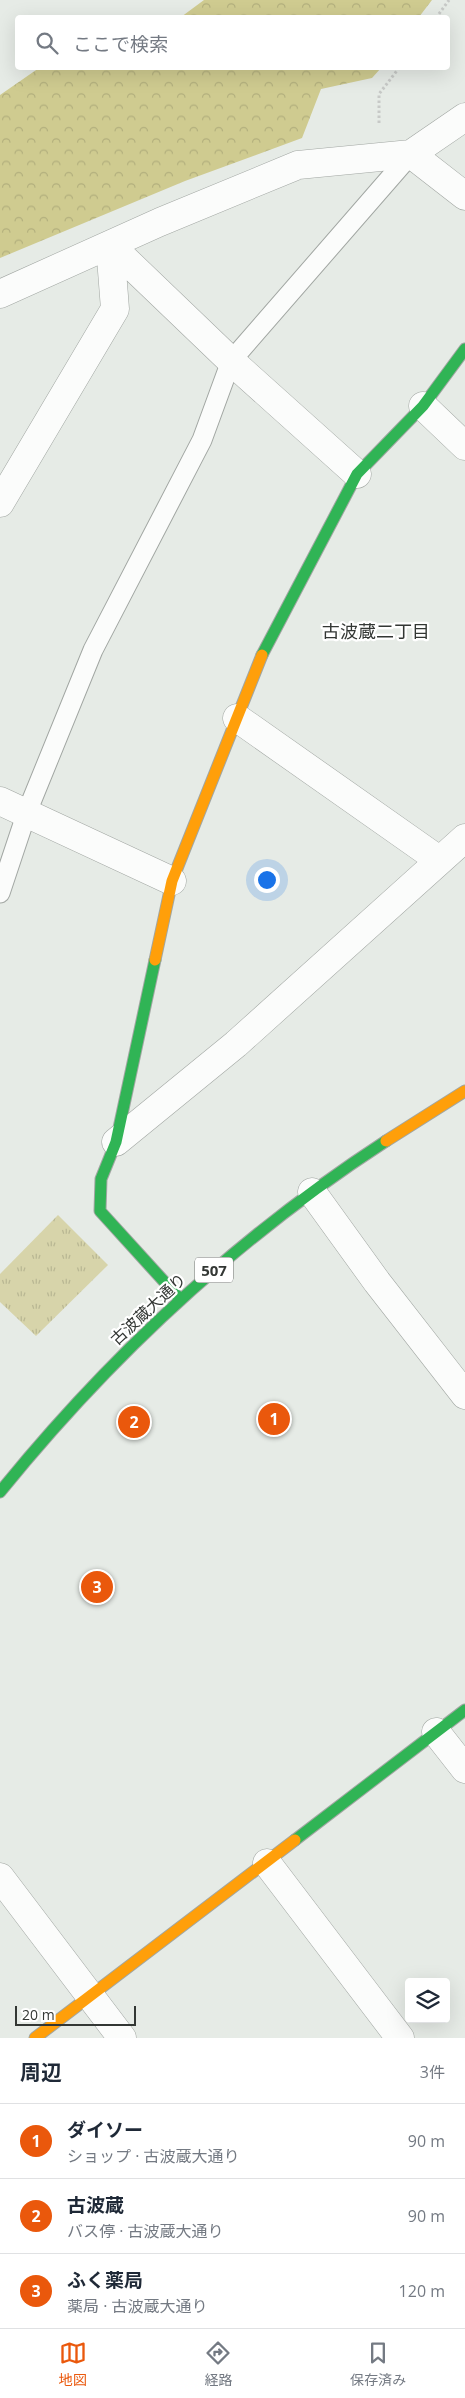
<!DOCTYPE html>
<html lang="ja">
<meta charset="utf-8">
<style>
body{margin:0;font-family:"Open Sans","Noto Sans JP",sans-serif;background:#f6f6f7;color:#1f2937}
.controls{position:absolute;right:15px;bottom:15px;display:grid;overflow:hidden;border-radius:5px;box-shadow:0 5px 20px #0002}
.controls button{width:45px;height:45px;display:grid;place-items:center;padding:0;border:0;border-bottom:1px solid #e0e1e3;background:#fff;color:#1f2937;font:25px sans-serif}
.scale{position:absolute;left:15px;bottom:12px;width:121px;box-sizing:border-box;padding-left:5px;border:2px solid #333734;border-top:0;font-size:14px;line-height:18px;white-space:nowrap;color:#333734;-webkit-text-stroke:4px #fff;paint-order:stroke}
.you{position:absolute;left:266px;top:879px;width:18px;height:18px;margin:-12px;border:4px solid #fff;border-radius:50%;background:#1a73e8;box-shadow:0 0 0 8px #1a73e833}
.badge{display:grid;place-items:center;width:32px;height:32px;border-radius:50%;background:#ea580c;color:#fff;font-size:16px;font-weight:700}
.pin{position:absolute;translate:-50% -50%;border:2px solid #fff;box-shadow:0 1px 5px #0006}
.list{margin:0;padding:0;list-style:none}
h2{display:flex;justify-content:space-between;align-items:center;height:65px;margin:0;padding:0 20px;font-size:21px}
h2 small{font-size:16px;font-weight:400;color:#747a83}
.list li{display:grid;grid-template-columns:32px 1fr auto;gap:15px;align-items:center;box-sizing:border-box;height:75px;padding:0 20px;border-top:1px solid #e0e1e3}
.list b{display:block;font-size:19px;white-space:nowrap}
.list p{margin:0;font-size:16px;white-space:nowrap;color:#747a83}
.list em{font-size:16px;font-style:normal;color:#747a83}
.icon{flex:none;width:28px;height:28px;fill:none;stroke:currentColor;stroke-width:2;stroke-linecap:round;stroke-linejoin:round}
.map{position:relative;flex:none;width:465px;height:2038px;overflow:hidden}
.search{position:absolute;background:#fff;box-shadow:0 5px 20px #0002;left:15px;right:15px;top:15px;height:55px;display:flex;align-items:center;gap:12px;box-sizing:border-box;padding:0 18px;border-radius:5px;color:#747a83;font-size:19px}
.sheet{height:290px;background:#fff}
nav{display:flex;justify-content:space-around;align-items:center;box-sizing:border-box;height:70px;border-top:1px solid #e0e1e3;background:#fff;font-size:14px;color:#747a83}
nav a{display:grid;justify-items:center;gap:2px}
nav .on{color:#ea580c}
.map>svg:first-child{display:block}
.grass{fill:url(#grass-tufts)}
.forest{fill:url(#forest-crowns)}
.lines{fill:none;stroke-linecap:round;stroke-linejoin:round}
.lane-casing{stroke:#a1a6a2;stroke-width:21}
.street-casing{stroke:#a1a6a2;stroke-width:29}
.fast-casing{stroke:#a1a6a2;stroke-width:13}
.slow-casing{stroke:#a1a6a2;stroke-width:13}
.path{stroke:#c7c9c7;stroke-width:3;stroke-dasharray:2.5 2.5;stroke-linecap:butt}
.lane{stroke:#fbfcfb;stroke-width:19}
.street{stroke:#fbfcfb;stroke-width:28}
.fast{stroke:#30b455;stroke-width:11}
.slow{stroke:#ff9f0a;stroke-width:11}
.labels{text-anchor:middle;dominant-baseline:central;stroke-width:4.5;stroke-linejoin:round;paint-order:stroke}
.shield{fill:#fff;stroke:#707371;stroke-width:1}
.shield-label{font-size:15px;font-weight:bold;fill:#333734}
.street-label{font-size:16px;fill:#333734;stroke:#fff}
.neighbourhood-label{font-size:18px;fill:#333734;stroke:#fff}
</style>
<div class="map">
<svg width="465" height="2038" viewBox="0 0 465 2038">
<defs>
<pattern id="grass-tufts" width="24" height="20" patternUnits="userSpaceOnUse" patternTransform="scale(1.25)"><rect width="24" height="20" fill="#d7d4aa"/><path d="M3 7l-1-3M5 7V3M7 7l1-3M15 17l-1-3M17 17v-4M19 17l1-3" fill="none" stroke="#b9b793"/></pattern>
<pattern id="forest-crowns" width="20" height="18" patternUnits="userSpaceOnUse" patternTransform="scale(1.25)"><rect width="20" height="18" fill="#cfcb90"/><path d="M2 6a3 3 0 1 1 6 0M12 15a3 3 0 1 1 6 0" fill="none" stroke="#b2af7d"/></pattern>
</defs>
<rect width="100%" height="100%" fill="#e6ebe6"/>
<path class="grass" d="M 58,1215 L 108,1265 L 36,1336 L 0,1302 L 0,1274 Z"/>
<path class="forest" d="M 204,0 L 432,0 L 419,17 L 181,17 Z
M 39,68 L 381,68 L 372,78 L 321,89 L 302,138 L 185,181 L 0,258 L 0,95 Z"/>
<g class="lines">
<g class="lane-casing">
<path id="lane" d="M 0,893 L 27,812 L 93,650 L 202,440 L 231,361 L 411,154"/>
</g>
<g class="street-casing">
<path id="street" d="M 411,154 L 465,196
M 110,245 L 231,361 L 357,474
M 0,294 L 160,222 L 298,165 L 411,154 L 465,117
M 423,406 L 465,446
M 0,503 L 115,309 L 110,245
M 237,718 L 439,860
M 0,801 L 172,881
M 116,1142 L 236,1044 L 465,838
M 312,1192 L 377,1282 L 465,1395
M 436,1732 L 465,1769
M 267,1863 L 400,2038
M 0,1877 L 122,2038"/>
</g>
<g class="fast-casing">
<path id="fast" d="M 262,655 L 357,474 L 423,406 L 465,349
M 155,960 L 116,1142 L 101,1179 L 100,1211 L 180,1299
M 0,1492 C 111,1355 238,1237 386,1141
M 295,1840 L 465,1710"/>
</g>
<g class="slow-casing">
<path id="slow" d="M 155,960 L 172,881 L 262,655
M 386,1141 L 465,1091
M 35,2038 L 295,1840"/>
</g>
<path class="path" d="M 436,18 L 449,0
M 379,123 L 379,94 L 399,68"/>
<use href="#lane" class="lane"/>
<use href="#street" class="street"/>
<use href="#fast" class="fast"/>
<use href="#slow" class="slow"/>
</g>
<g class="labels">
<rect class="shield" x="195" y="1257.5" width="38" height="25" rx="4"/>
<g class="shield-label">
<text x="214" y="1270">507</text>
</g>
<g class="street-label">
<text transform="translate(148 1309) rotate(-43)">古波蔵大通り</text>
</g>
<g class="neighbourhood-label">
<text x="376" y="631">古波蔵二丁目</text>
</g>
</g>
</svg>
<div class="controls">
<button><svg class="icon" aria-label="layers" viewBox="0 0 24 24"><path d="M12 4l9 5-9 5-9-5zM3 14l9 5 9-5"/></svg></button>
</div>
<div class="scale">20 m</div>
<div class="you"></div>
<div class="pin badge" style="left:274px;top:1419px">1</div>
<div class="pin badge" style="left:134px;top:1422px">2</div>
<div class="pin badge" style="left:97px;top:1587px">3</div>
<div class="search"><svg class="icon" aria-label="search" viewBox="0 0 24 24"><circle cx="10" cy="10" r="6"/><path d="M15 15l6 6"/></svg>ここで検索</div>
</div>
<section class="sheet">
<h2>周辺<small>3件</small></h2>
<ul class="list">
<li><span class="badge">1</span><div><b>ダイソー</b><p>ショップ · 古波蔵大通り</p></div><em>90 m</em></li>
<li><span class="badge">2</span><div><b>古波蔵</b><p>バス停 · 古波蔵大通り</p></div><em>90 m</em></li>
<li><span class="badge">3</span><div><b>ふく薬局</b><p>薬局 · 古波蔵大通り</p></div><em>120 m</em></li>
</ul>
</section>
<nav>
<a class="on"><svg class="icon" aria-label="map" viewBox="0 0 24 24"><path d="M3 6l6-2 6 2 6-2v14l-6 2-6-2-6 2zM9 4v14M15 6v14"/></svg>地図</a>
<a><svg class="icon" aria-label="directions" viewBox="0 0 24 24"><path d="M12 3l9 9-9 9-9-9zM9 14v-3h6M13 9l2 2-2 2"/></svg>経路</a>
<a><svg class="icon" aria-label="saved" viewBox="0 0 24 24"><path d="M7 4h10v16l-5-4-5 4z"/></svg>保存済み</a>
</nav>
